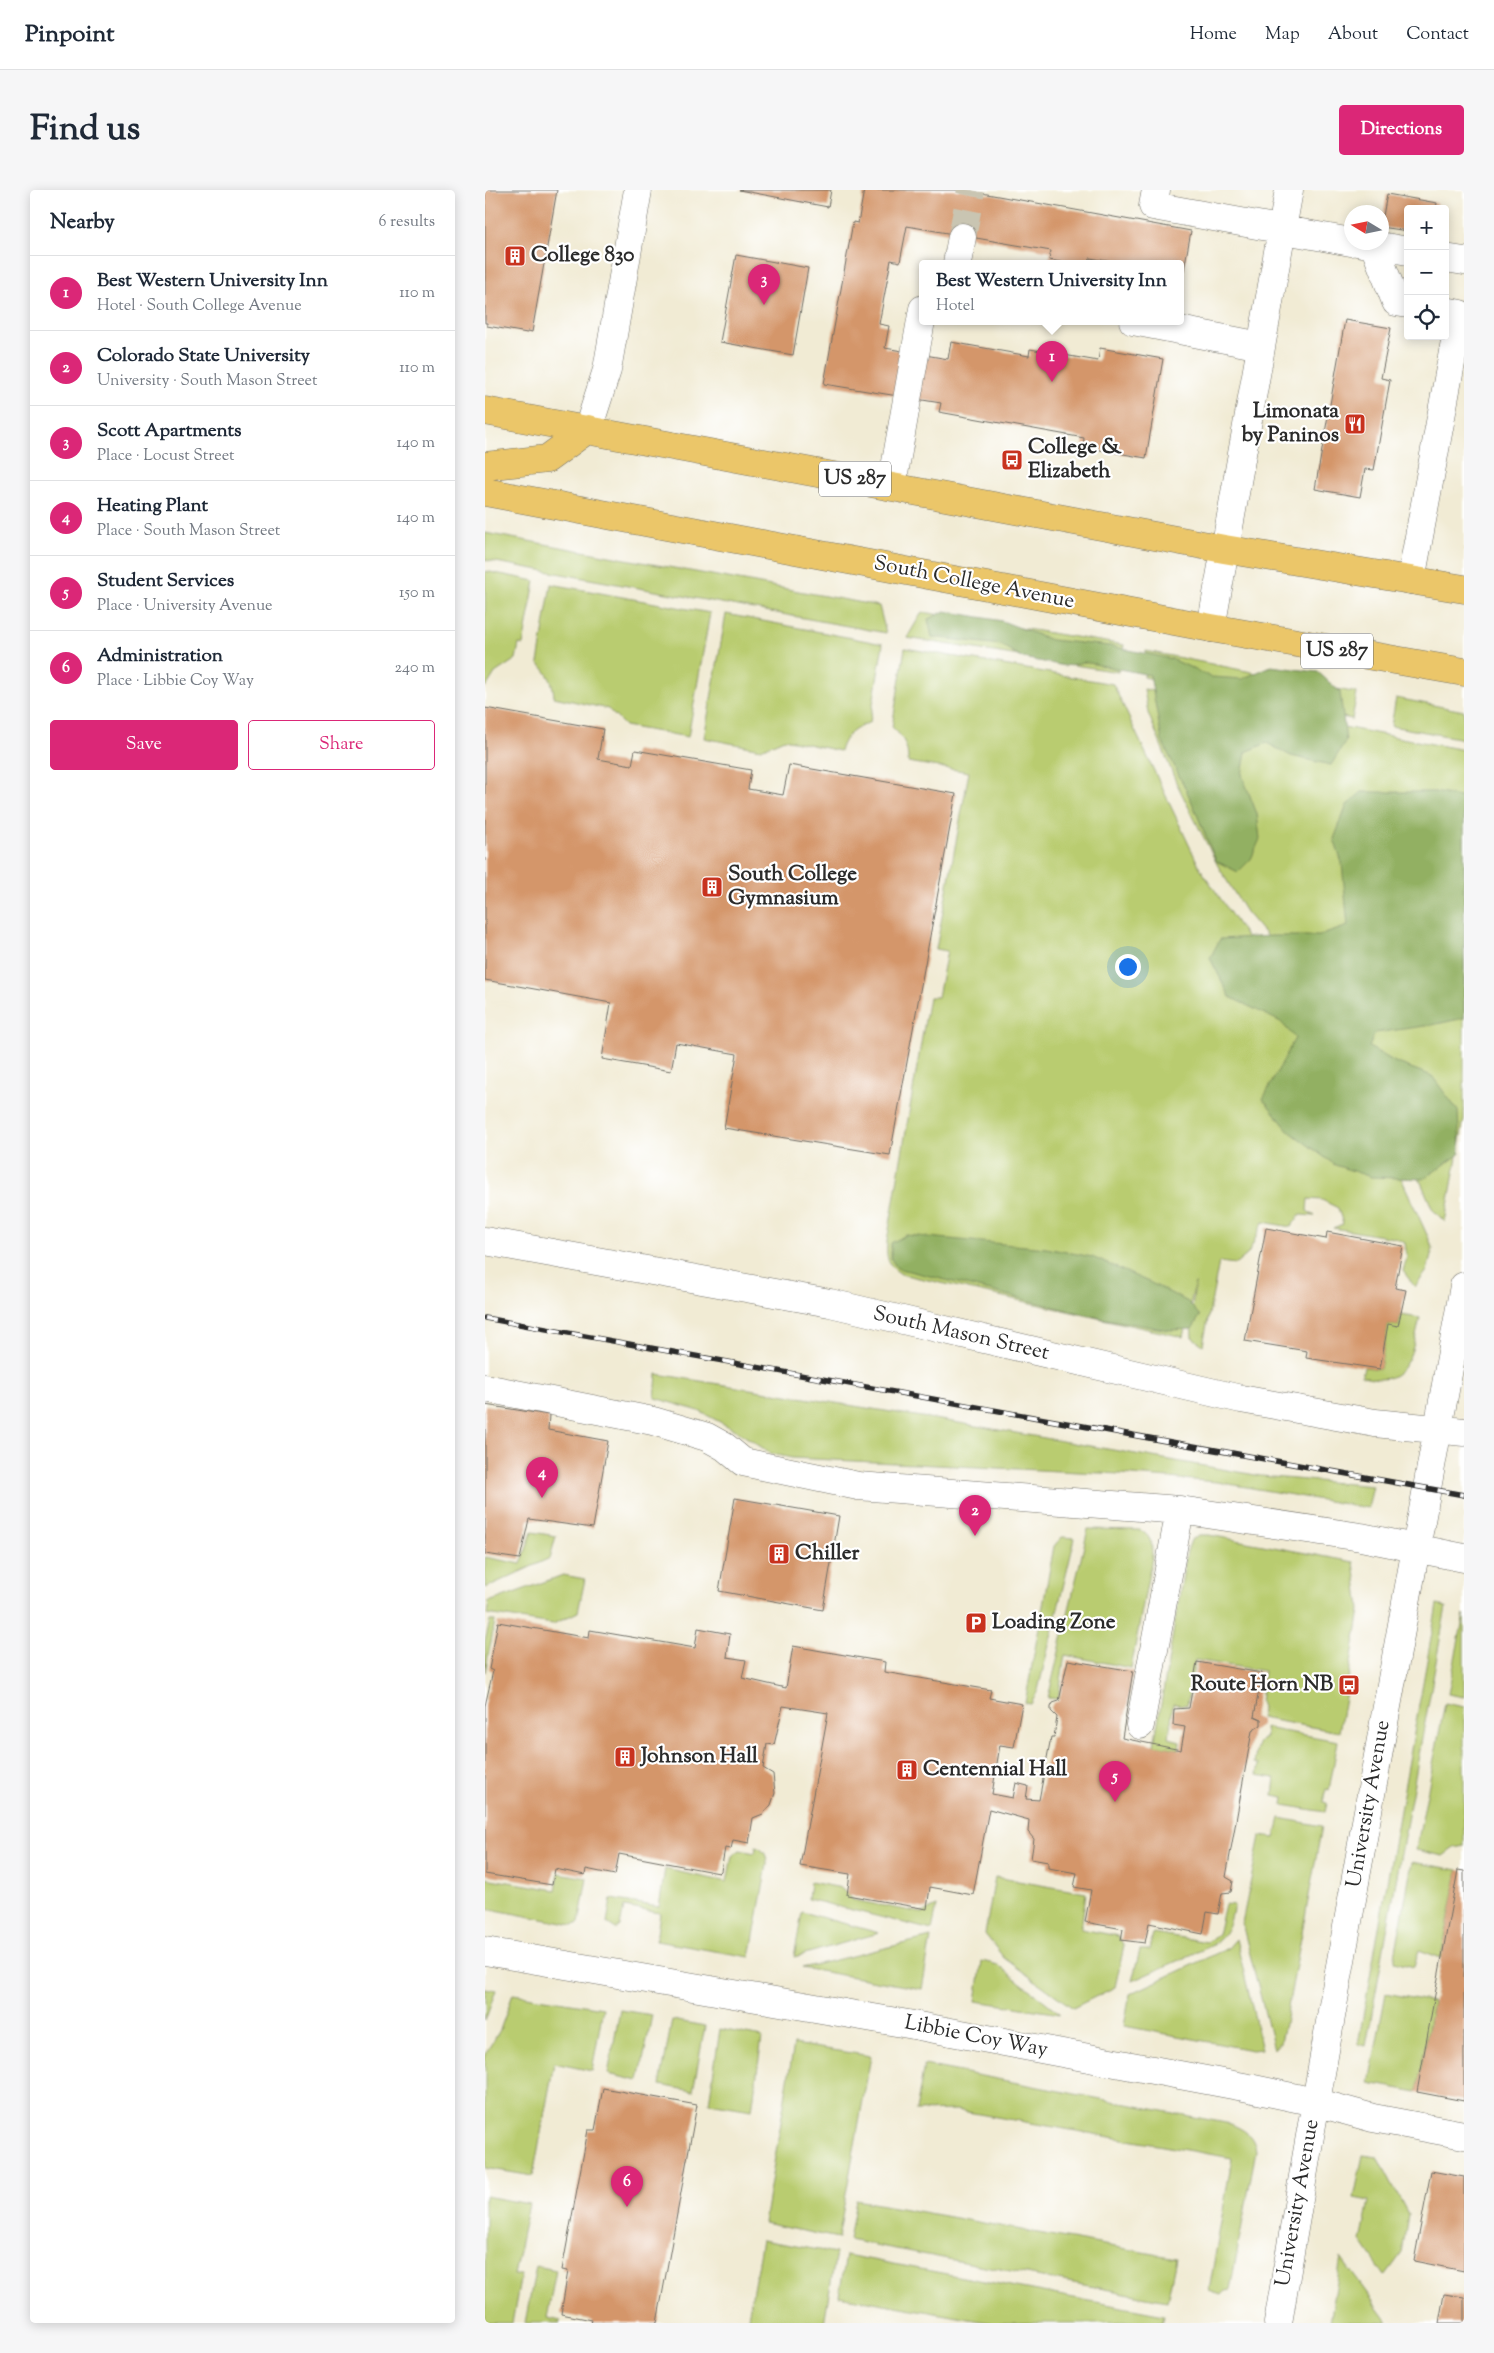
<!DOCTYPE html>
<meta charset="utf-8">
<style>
body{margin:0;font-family:"Sorts Mill Goudy",serif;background:#f6f6f7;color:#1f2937}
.controls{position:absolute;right:15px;top:15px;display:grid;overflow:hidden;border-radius:5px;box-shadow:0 2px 12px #0003}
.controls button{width:45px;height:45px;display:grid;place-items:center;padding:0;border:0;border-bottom:1px solid #e0e1e3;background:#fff;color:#1f2937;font:25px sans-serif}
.compass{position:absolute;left:859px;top:15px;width:45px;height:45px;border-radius:50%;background:#fff;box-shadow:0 2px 12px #0003;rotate:280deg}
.you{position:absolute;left:642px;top:776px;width:18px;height:18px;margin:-12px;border:4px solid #fff;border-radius:50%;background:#1a73e8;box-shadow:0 0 0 8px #1a73e833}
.badge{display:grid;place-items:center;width:32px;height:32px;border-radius:50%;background:#db2777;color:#fff;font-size:16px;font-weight:700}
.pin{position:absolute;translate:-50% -41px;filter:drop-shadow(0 1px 2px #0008)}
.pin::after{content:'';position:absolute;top:26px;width:18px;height:15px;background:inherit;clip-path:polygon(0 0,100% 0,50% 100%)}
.popup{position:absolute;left:434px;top:70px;width:265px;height:65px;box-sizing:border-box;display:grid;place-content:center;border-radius:5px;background:#fff;filter:drop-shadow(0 1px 4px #0005);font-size:16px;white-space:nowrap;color:#747a83}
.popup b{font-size:19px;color:#1f2937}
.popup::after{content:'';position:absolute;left:50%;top:100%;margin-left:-10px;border:10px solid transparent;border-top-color:#fff}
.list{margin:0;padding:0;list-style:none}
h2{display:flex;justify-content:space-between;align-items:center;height:65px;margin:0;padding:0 20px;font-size:21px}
h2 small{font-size:16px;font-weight:400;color:#747a83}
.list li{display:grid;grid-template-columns:32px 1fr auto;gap:15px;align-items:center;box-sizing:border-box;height:75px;padding:0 20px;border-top:1px solid #e0e1e3}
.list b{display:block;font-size:19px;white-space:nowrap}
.list p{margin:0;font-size:16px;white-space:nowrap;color:#747a83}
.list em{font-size:16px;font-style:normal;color:#747a83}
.actions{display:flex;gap:10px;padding:15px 20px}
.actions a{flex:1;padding:11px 0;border:1px solid #db2777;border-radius:5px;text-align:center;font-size:18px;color:#db2777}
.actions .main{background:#db2777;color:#fff}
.icon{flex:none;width:28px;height:28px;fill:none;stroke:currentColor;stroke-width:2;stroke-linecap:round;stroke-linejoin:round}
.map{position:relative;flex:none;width:979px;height:2133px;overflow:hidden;border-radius:5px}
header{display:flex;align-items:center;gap:30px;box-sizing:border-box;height:70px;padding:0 25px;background:#fff;border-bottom:1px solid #e0e1e3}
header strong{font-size:24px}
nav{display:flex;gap:28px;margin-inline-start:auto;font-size:18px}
.intro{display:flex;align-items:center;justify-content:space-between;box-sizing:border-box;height:120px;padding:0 30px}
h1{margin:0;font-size:35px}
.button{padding:12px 22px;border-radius:5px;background:#db2777;color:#fff;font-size:18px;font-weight:700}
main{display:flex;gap:30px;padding:0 30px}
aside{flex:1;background:#fff;border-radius:5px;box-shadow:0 2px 12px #0003}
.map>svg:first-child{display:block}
.green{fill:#b9cc70;stroke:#727c4e}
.forest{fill:#92b062;stroke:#5e6e46}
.building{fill:#d4966a}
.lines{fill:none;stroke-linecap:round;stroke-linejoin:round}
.minor-tunnel{stroke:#c9c5b2;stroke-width:28;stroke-dasharray:28 14;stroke-linecap:butt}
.minor-casing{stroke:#706e66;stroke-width:29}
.highway-casing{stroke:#706e66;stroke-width:29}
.minor{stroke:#fff;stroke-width:28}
.highway{stroke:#ebc669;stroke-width:28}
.rail-casing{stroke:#2b2b2b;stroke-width:5.5}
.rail{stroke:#fff;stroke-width:4;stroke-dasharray:11;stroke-linecap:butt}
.labels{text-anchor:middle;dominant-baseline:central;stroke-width:4.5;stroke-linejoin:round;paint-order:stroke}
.shield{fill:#fff;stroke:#6b6b6b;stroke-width:1}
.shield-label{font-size:20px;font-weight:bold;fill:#2b2b2b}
.poi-label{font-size:21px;font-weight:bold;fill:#2b2b2b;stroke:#fff;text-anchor:start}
.street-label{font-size:21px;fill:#2b2b2b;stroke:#fff}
</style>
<header>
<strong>Pinpoint</strong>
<nav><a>Home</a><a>Map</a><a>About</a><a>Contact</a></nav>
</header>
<div class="intro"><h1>Find us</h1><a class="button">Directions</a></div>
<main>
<aside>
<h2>Nearby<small>6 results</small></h2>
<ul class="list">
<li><span class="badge">1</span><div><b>Best Western University Inn</b><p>Hotel · South College Avenue</p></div><em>110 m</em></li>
<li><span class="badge">2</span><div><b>Colorado State University</b><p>University · South Mason Street</p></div><em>110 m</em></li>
<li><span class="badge">3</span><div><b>Scott Apartments</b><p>Place · Locust Street</p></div><em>140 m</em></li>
<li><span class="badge">4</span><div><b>Heating Plant</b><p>Place · South Mason Street</p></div><em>140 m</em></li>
<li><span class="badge">5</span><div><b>Student Services</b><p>Place · University Avenue</p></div><em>150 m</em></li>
<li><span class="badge">6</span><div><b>Administration</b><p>Place · Libbie Coy Way</p></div><em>240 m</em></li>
</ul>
<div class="actions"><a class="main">Save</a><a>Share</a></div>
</aside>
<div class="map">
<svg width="979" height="2133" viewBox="0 0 979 2133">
<rect width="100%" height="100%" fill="#fff"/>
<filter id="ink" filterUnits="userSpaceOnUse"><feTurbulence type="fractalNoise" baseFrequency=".02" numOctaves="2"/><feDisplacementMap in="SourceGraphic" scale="10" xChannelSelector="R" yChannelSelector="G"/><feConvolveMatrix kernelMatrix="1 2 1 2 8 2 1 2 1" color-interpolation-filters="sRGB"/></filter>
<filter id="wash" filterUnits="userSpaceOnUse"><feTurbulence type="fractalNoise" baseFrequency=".0096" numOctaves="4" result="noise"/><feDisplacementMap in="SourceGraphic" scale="20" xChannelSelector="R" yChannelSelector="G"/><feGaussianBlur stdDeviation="1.12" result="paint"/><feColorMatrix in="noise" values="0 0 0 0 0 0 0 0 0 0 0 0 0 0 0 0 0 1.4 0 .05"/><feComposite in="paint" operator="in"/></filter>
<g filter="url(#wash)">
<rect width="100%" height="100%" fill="#f1ebd4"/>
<path class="green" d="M 0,343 L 394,416 L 401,443 L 0,370 Z
M 0,381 L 50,391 L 38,455 L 34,454 L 31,469 L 10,483 L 2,496 L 0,496 Z
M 66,394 L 225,423 L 203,547 L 140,536 L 123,519 L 69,507 C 68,492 64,484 53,473 Z
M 437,422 L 639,455 L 633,482 L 422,448 Z
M 241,424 L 398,454 L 385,532 C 370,539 360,544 355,561 L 299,549 L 276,559 L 219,548 Z
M 420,458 L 628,494 L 715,678 L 776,769 L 879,906 L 948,1058 L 942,1081 L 930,1097 L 918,1081 L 922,1067 L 920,1053 L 909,1048 L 848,1038 L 858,1034 L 853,1018 L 837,1010 L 823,1009 L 822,1021 L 830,1026 L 815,1025 L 806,1037 L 778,1032 L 763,1064 L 751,1074 L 734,1072 L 718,1155 L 707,1147 L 706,1128 L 710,1093 L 698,1147 L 416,1084 C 402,1075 401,1068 402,1051 L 444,807 L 453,807 L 462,761 L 451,759 L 484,582 L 423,572 C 423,556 419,548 407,537 Z
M 661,461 L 872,503 L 867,529 L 659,487 Z
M 659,499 L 979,560 L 979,929 L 960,1032 L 948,1020 L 893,894 L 785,750 L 761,722 L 733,676 L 691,592 L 663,523 Z
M 911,508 L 979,521 L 979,549 L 906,536 Z
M 916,1125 L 935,1128 C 930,1149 925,1189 896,1189 C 890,1189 883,1187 877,1186 L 879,1177 L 895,1179 L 903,1134 L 913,1136 Z
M 172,1184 L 474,1233 L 776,1286 L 888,1296 L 883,1318 L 732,1292 L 635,1284 L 307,1268 L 287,1264 L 252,1241 L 214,1221 L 170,1208 Z
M 603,1339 L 655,1340 C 667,1347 667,1354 667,1367 L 646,1478 L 580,1465 L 573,1509 L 563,1508 Z
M 47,1342 L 71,1346 L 65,1368 L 0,1398 L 0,1367 L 36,1374 Z
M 714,1345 L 724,1345 L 869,1372 L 875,1420 L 854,1542 L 776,1528 L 777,1517 L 775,1512 L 779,1481 L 710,1470 L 702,1515 L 688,1514 L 684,1548 L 695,1551 L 694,1559 L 669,1555 L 702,1361 L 706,1350 Z
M 577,1347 L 590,1348 L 553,1500 L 546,1514 L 540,1513 L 569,1356 Z
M 78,1385 L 100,1389 L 93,1422 L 68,1434 L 2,1424 L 4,1412 Z
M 952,1415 L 961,1417 L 881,1856 L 873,1854 Z
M 979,1424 L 979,1507 L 963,1504 Z
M 5,1431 L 10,1431 L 0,1482 L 0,1451 Z
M 960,1513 L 979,1517 L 979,1656 L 969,1658 L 958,1666 L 931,1660 Z
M 780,1538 L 853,1551 L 844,1600 L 841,1599 L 838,1612 L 842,1613 L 840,1622 L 798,1615 L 799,1607 L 788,1605 L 790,1588 L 772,1585 L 774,1574 L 769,1573 L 773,1553 L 781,1547 Z
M 795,1628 L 837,1636 L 799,1839 L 796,1851 L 789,1859 L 757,1733 L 775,1646 L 790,1648 Z
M 271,1657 C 280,1660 282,1666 282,1675 L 265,1767 L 171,1751 L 175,1723 L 139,1717 L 135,1736 L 131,1739 L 122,1733 L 126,1709 L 174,1717 L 180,1679 L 242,1692 L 247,1666 L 255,1660 L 270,1663 Z
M 927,1672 L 973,1680 L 956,1768 L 934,1760 L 929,1777 L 909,1772 Z
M 74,1683 L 102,1688 L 94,1733 L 88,1735 L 0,1718 L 0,1688 L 71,1700 Z
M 510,1687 L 601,1703 L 596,1739 L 633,1746 L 639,1756 L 630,1797 L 588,1818 L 519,1768 L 500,1744 Z
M 325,1692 L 357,1698 L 368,1710 L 437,1723 L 452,1716 L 447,1740 L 323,1709 Z
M 740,1714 L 749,1715 C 745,1734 743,1745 726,1756 L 647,1791 L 655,1760 L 664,1760 L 668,1743 L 722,1752 L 733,1745 Z
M 317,1722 L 394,1743 L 309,1767 Z
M 446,1747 L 437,1799 L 317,1778 Z
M 751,1749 L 777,1859 L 767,1860 L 639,1836 L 645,1804 L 743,1758 Z
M 497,1771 L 513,1775 L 576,1824 L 491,1811 Z
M 0,1798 L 11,1800 L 0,1831 Z
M 901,1803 L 948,1812 L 932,1902 L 884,1893 Z
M 28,1804 L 118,1818 L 107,1881 L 69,1873 L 48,1986 L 0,1978 L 0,1864 L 15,1840 Z
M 135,1820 L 167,1825 L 154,1891 L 123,1884 Z
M 187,1830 L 220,1836 L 208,1901 L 175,1895 Z
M 235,1839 L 277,1847 L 267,1920 L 224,1913 Z
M 309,1854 L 386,1866 L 353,2048 L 279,2033 Z
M 439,1875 L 746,1934 C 759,1940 768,1944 771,1960 L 745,2100 L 740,2101 L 736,2105 L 724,2101 L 747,1968 L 471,1920 L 431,1921 Z
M 878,1965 L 893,1967 L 923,2024 L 917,2063 L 900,2086 L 876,2051 L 884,2011 L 869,2008 Z
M 0,2006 L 44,2014 L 29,2085 L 36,2085 L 27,2133 L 0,2133 Z
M 371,2010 L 691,2068 L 682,2111 L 364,2050 Z
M 277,2050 L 351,2063 L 339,2133 L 262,2133 Z
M 361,2065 L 679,2125 L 677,2133 L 507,2133 L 354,2106 Z
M 856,2068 L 904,2133 L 845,2132 Z
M 51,2076 L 71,2080 L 62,2128 L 76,2131 L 76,2133 L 40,2133 Z"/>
<path class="forest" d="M 460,421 L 517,431 L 566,450 L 625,456 L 687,469 L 726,487 L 757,489 L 786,476 L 833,482 L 855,502 L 861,551 L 846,575 L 806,566 L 782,553 L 761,562 L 757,585 L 772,624 L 775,649 L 766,669 L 753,682 L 731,671 L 706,610 L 677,551 L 665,485 L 599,472 L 580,476 L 538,468 L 516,455 L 447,447 L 443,429 Z
M 877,602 L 950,602 L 979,608 L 979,828 L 947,835 L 890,843 L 884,857 L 910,872 L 947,886 L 973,921 L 975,964 L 938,989 L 886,987 L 850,975 L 804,941 L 778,909 L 810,848 L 796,832 L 745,807 L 725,768 L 735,749 L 788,746 L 834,746 L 863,736 L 857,673 L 849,649 L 862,615 Z
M 421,1045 L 561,1058 L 607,1067 L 666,1093 L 703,1112 L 715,1126 L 707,1139 L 684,1140 L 615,1128 L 412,1078 L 406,1069 L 406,1053 Z"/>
<g id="blocks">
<path class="building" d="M 0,0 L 72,0 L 47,142 L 43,141 L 42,143 L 2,136 L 2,133 L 0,133 Z
M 254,0 L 346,0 L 343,17 Z
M 379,0 L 480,0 L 706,41 L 698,85 L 696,85 L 696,73 L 633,73 L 605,68 L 604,73 L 581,73 L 564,70 L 566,61 L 422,36 L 415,72 L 406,70 L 394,134 L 404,136 L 400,158 L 463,169 L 466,152 L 544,166 L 545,159 L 613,171 L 615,158 L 678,169 L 661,268 L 598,257 L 599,248 L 454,222 L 456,213 L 339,194 L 368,32 L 373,33 Z
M 902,4 L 952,13 L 951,19 L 923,19 L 923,41 L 896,37 Z
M 251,65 L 323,78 L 308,165 L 235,152 Z
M 860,130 L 906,138 L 896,188 L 905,190 L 889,280 L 880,279 L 875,307 L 830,299 Z
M 0,518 L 118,539 L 113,569 L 147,575 L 150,560 L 266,580 L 263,599 L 298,605 L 304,575 L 471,604 L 405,965 L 239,938 L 252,864 L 191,853 L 186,881 L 117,869 L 126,813 L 0,790 Z
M 781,1038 L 841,1049 L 842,1042 L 918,1056 L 910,1098 L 921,1100 L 913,1136 L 903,1134 L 895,1179 L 821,1168 L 822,1161 L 760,1151 Z
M 0,1215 L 64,1225 L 63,1240 L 123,1251 L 108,1338 L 44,1329 L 35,1369 L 0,1364 Z
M 250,1308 L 354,1326 L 338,1420 L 234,1401 Z
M 13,1432 L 104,1448 L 105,1440 L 210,1458 L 213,1438 L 245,1444 L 242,1467 L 261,1470 L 257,1488 L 301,1498 L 308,1456 L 400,1472 L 399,1482 L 506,1500 L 504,1508 L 537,1514 L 529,1557 L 515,1555 L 507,1604 L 528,1608 L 531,1593 L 543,1596 L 541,1609 L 554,1610 L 566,1547 L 569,1547 L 572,1527 L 566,1521 L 566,1517 L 568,1513 L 574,1511 L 583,1470 L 648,1481 L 637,1548 L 696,1560 L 700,1537 L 688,1535 L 689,1519 L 704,1518 L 712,1472 L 777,1483 L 769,1527 L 776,1530 L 776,1535 L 767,1541 L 741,1687 L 748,1691 L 746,1702 L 737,1703 L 733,1724 L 722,1722 L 718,1744 L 664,1733 L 660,1753 L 636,1750 L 638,1739 L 600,1732 L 606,1700 L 589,1697 L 592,1683 L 563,1678 L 563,1672 L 546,1669 L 549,1649 L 543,1642 L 544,1630 L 504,1619 L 488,1705 L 445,1697 L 442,1719 L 362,1705 L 365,1684 L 315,1676 L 343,1523 L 298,1516 L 289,1555 L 282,1554 L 278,1578 L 288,1584 L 290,1603 L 286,1615 L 278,1624 L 268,1628 L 264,1653 L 248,1650 L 246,1659 L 240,1658 L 236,1681 L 234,1683 L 134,1664 L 130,1685 L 101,1679 L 100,1685 L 70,1679 L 67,1695 L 0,1684 L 0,1516 L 8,1481 L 4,1479 Z
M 973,1680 L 979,1681 L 979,1911 L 932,1902 Z
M 118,1898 L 212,1915 L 172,2133 L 106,2133 L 107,2130 L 76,2124 L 83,2081 L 77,2080 L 103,1940 L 110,1940 Z
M 946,1981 L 979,1987 L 979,2081 L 929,2071 Z
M 959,2104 L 979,2107 L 979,2133 L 954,2133 Z"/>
</g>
</g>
<g filter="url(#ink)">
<use href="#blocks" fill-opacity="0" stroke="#706e66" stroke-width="1"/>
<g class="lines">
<path class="minor-tunnel" d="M 477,47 L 486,0"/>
<g class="minor-casing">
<path id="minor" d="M 671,0 L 668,16 L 866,52
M 872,52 L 889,55 L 911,112 L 923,114
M 889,55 L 923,61
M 960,68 L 979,71
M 472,73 L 477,47
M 648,131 L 776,156
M 103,239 L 122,180 L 153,0
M 407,295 L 438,119
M 926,390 L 975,124 L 960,121
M 726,438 L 804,0
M 0,1051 L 345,1113 L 756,1209 L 890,1233 L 979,1242
M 0,1198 L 168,1231 L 222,1247 L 240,1257 L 258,1272 L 373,1296 L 695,1320 L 876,1347 L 979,1368
M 655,1535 L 695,1320
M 0,1761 L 423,1834 L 764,1898 L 830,1912 L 888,1928 L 979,1945
M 793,2133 C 851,1787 916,1442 979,1096"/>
</g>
<g class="highway-casing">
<path id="highway" d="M 0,221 L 739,359 L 979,399
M 0,276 L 62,269 L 103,239
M 0,302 L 726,438 L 979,482"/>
</g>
<use href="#minor" class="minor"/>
<use href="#highway" class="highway"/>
<g class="rail-casing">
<path id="rail" d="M 0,1128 L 979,1305"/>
</g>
<use href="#rail" class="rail"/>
</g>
</g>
<defs>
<g id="building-square" transform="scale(1.125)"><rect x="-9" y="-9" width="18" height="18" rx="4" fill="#c8321e" stroke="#fff"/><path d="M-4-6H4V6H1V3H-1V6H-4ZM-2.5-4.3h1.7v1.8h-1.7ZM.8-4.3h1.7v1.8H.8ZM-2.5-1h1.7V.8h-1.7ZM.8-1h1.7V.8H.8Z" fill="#fff"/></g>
<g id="restaurant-square" transform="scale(1.125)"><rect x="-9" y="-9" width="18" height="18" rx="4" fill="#c8321e" stroke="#fff"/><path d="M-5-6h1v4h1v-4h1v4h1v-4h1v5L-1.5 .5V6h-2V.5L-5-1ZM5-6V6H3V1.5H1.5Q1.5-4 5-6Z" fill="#fff"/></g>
<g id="bus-square" transform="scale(1.125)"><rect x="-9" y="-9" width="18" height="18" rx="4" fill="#c8321e" stroke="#fff"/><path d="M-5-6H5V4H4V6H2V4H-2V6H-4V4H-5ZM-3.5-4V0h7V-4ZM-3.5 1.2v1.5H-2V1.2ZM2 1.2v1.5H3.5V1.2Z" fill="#fff"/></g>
<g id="parking-square" transform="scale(1.125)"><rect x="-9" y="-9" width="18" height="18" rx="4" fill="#c8321e" stroke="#fff"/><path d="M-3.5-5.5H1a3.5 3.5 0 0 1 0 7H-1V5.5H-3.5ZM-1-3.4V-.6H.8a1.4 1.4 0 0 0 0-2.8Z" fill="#fff"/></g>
</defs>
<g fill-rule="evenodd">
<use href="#building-square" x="30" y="66"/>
<use href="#restaurant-square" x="870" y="234"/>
<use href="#bus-square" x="527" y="270"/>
<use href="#building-square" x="227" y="697"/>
<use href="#building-square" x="294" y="1364"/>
<use href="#parking-square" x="491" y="1433"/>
<use href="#bus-square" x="864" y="1495"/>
<use href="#building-square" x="140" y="1567"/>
<use href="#building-square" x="422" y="1580"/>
</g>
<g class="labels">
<g class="shield">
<rect x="334" y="271.5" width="72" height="35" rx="4"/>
<rect x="816" y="443.5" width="72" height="35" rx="4"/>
</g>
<g class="shield-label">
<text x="370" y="289">US 287</text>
<text x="852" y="461">US 287</text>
</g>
<g class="poi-label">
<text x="46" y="66">College 830</text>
<text x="854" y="222" text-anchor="end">Limonata<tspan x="854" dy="24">by Paninos</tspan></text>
<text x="543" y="258">College &amp;<tspan x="543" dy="24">Elizabeth</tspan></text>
<text x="243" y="685">South College<tspan x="243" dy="24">Gymnasium</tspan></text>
<text x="310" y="1364">Chiller</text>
<text x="507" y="1433">Loading Zone</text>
<text x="848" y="1495" text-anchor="end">Route Horn NB</text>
<text x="156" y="1567">Johnson Hall</text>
<text x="438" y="1580">Centennial Hall</text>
</g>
<g class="street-label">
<text transform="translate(489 393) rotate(11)">South College Avenue</text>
<text transform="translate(476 1144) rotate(13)">South Mason Street</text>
<text transform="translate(884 1614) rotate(-80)">University Avenue</text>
<text transform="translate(491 1847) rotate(11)">Libbie Coy Way</text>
<text transform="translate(813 2013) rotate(-80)">University Avenue</text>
</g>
</g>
</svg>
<div class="controls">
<button>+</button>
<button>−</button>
<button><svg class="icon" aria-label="locate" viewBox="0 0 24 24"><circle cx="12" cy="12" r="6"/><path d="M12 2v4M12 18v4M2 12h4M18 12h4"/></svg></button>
</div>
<svg class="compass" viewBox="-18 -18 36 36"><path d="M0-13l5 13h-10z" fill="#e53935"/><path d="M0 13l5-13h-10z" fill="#747a83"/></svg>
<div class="you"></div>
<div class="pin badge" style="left:567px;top:192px">1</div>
<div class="popup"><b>Best Western University Inn</b>Hotel</div>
<div class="pin badge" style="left:490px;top:1346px">2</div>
<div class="pin badge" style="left:279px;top:115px">3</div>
<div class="pin badge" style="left:57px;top:1308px">4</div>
<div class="pin badge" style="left:630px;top:1612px">5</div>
<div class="pin badge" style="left:142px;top:2017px">6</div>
</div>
</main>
